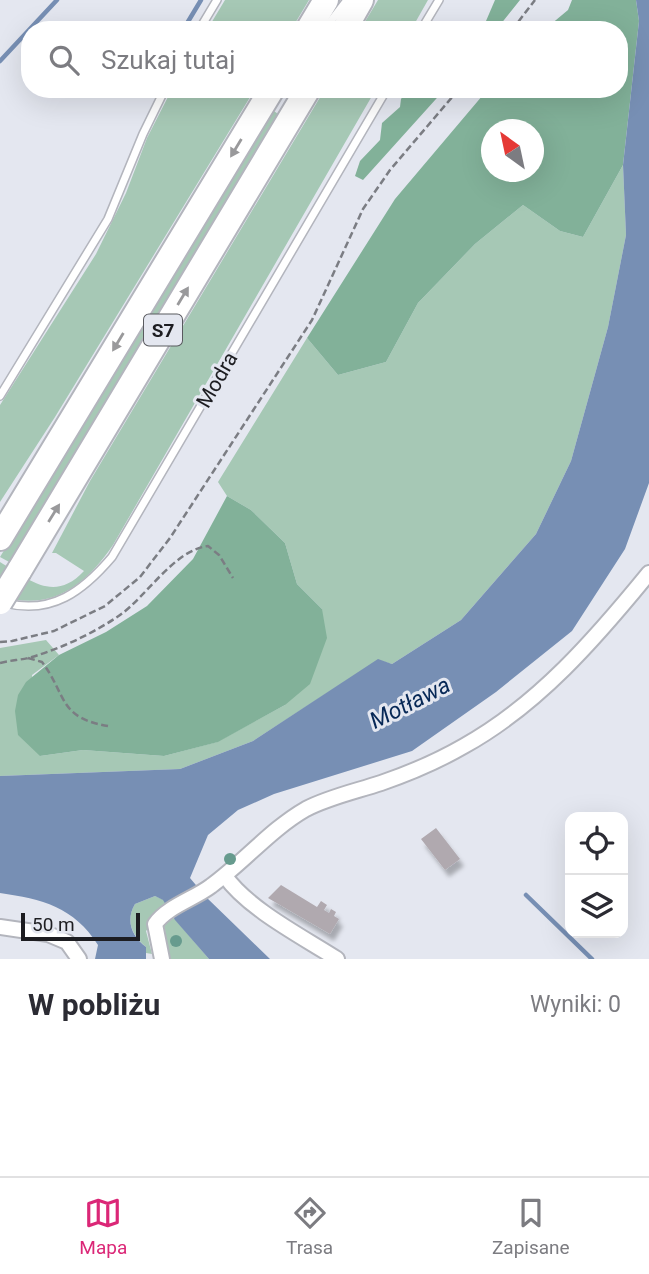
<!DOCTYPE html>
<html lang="pl">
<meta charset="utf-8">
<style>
body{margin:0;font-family:Roboto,sans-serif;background:#f7f7f7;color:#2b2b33}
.controls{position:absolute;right:21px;bottom:21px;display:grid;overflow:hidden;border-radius:14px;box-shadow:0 7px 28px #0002}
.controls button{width:63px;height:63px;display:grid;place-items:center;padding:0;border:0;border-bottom:2px solid #e1e1e2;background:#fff;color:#2b2b33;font:35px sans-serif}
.compass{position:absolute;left:481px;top:119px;width:63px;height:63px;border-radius:50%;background:#fff;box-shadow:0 7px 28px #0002;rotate:327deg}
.scale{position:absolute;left:21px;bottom:18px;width:119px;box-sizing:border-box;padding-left:7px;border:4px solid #1d1d21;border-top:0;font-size:19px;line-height:24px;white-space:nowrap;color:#1d1d21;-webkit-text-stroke:5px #e4e7f0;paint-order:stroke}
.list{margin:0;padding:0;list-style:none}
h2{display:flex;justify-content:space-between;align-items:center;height:91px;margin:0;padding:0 28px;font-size:30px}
h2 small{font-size:23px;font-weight:400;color:#7c7c81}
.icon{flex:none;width:38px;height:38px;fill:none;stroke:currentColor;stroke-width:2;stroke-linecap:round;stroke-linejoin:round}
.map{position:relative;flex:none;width:649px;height:959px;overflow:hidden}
.search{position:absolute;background:#fff;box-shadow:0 7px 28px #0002;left:21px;right:21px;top:21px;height:77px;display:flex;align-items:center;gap:18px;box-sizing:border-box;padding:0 24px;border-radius:28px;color:#7c7c81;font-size:26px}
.sheet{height:217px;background:#fff}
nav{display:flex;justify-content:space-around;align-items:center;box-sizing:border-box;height:98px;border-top:2px solid #e1e1e2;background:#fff;font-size:19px;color:#7c7c81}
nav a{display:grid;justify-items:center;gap:4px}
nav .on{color:#db2777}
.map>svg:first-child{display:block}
.green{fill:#a6c8b5}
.forest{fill:#82b199;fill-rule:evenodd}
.water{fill:#778fb4}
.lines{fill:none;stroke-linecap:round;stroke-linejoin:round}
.stream{stroke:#778fb4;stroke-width:4.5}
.building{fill:#b0a9af;filter:url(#shadow)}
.lane-casing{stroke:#b3b5bd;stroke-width:10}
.street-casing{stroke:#b3b5bd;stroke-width:18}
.highway-casing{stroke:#b3b5bd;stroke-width:28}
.path{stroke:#7b7d83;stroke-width:2.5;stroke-dasharray:7 3.5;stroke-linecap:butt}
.lane{stroke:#fff;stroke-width:7}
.street{stroke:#fff;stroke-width:14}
.highway{stroke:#fff;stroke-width:24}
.highway-bridge-casing{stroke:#b3b5bd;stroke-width:28;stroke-linecap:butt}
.highway-bridge{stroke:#fff;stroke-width:24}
.tree{fill:#679b8e}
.oneway{fill:#99999b}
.labels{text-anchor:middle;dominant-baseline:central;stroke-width:6;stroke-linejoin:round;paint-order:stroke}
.shield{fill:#e4e7f0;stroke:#595a5f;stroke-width:2}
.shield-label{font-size:19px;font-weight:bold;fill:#1d1d21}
.street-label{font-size:21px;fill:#1d1d21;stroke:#e4e7f0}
.water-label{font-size:23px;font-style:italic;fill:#072856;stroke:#e4e7f0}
</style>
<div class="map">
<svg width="649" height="959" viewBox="0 0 649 959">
<defs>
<filter id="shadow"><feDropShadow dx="4" dy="7" stdDeviation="2" flood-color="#0004"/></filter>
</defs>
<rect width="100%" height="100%" fill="#e4e7f0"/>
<path class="green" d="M 225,0 L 309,0 L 291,30 L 207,30 Z
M 378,0 L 428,0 L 411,30 L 360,30 Z
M 172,89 L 255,89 L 55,417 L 0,502 L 0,405 L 96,254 L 126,193 L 147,138 Z
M 325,89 L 376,89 L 113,545 C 85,586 51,612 0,596 L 0,562 C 30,580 54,603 84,571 L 56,553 L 52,553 L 90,481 Z
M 271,109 L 281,116 L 11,563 L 0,557 Z
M 623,165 L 626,235 L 608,327 L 571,461 L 536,534 L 461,620 L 392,664 L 378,660 L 253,741 L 180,769 L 0,776 L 0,648 L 46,640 L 59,655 L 32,675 L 40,756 L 83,750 L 164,756 L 217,742 L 285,705 L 322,609 L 297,584 L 285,543 L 251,510 L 227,496 L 218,482 L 307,338 L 338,375 L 386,362 L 418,303 L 475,244 L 523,205 L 560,231 L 583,237 Z
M 155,896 L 164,900 L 167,905 L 148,919 L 151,925 L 146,931 L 152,954 L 146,953 L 146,947 C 132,935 125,921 135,904 Z
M 174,918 L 209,959 L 167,959 L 165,929 L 163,925 Z"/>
<path class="forest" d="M 495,0 L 520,0 L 496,30 L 477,30 L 486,21 Z
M 572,0 L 636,0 L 639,21 L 623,165 L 583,237 L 560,231 L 523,205 L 475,244 L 418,303 L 386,362 L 338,375 L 307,338 L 395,199 L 488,89 L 619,89 L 619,30 L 544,30 L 568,10 ZM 491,130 L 534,130 L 534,172 L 491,172 Z
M 408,89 L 445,89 L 363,180 L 355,176 L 360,161 L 380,140 L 382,123 L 400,107 L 401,99 Z
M 227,496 L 251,510 L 285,543 L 297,584 L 322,609 L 327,638 L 310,684 L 285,705 L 218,742 L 164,756 L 83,750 L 40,756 L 18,735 L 15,711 L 18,695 L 26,682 L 59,655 L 106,632 L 147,606 L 193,559 Z"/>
<path class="water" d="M 636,0 L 649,0 L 649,483 L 625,549 L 572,631 L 496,692 L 412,751 L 274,794 L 238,810 L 208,835 L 190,878 L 206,897 L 270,959 L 209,959 L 175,920 L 163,900 L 155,896 L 135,904 C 125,921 132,936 146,947 L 146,959 L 95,959 L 98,945 C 74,907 42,899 0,893 L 0,776 L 180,769 L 253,741 L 378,659 L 392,664 L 461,620 L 536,534 L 571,461 L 608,327 L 626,235 L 623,165 L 639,21 Z"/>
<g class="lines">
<path class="stream" d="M 183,30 L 201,0
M 0,61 L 57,0
M 526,895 L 592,959"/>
</g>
<path class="building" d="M 436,828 L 460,859 L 445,870 L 421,839 Z
M 281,885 L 317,907 L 321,901 L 327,905 L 324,910 L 329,913 L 331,909 L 336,912 L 334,916 L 339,919 L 330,934 L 268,898 Z"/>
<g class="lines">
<g class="lane-casing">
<path id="lane" d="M 199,30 L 217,0
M 324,30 L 347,0
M 421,30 L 439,0
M 0,396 L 108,219 L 143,134 L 165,89
M 5,603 C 52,615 83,591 112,557 L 387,89"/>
</g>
<g class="street-casing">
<path id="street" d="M 225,876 C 248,909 303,937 337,959
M 0,927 L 48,934 L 67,942 L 79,959
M 162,959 L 155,924 C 168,906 194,899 211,886 C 244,862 271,829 306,809 C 329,797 357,791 381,783 C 410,773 438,761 464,746 C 538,705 596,638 649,573"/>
</g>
<g class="highway-casing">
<path id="highway" d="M 308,30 L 326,0
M 344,30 L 361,0
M 0,538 L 272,89
M 19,571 L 308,89"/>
</g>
<path class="path" d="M 512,30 L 535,0
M 0,642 L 12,641 L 54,631 L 105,606 L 140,577 L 170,538 L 312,320 L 363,209 L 390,170 L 459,89
M 28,658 L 42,662 C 67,695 58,718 108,726
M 0,663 C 11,660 22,660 32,657 C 62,648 94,633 120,615 C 147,596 174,550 208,546 L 219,555 L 233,578"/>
<use href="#lane" class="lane"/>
<use href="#street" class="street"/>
<use href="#highway" class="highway"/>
<g class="highway-bridge-casing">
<path id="highway-bridge" d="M 0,602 L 19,571"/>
</g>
<use href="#highway-bridge" class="highway-bridge"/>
</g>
<g class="tree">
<circle cx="230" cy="859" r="6"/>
<circle cx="176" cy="941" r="6"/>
</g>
<defs><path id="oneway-solid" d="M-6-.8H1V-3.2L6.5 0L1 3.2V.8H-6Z" transform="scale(1.75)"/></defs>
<g class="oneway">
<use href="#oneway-solid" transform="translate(236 148) rotate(121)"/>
<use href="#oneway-solid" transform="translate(183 296) rotate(-59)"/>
<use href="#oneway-solid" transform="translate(118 342) rotate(121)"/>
<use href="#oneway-solid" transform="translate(54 513) rotate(-58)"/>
</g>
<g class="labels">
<rect class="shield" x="144" y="314.5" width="38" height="31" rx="5"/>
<g class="shield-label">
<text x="163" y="330">S7</text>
</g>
<g class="street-label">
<text transform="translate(217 380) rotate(-60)">Modra</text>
</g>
<g class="water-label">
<text transform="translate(410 703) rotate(-27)">Motława</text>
</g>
</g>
</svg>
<div class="controls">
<button><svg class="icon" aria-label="locate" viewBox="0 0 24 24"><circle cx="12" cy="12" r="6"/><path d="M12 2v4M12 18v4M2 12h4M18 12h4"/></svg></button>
<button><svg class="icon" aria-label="layers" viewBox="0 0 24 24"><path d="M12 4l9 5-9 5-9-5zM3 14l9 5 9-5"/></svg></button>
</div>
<svg class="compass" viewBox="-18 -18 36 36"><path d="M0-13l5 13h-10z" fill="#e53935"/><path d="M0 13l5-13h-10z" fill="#7c7c81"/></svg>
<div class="scale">50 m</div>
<div class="search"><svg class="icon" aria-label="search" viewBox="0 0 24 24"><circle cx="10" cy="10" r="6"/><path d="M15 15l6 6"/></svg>Szukaj tutaj</div>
</div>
<section class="sheet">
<h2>W pobliżu<small>Wyniki: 0</small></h2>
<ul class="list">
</ul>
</section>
<nav>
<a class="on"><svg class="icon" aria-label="map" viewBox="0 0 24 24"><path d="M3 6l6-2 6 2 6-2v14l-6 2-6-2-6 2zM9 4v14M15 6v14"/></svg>Mapa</a>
<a><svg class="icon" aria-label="directions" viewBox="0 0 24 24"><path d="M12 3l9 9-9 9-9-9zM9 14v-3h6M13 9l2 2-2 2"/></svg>Trasa</a>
<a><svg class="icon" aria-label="saved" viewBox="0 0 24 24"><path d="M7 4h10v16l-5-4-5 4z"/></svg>Zapisane</a>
</nav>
